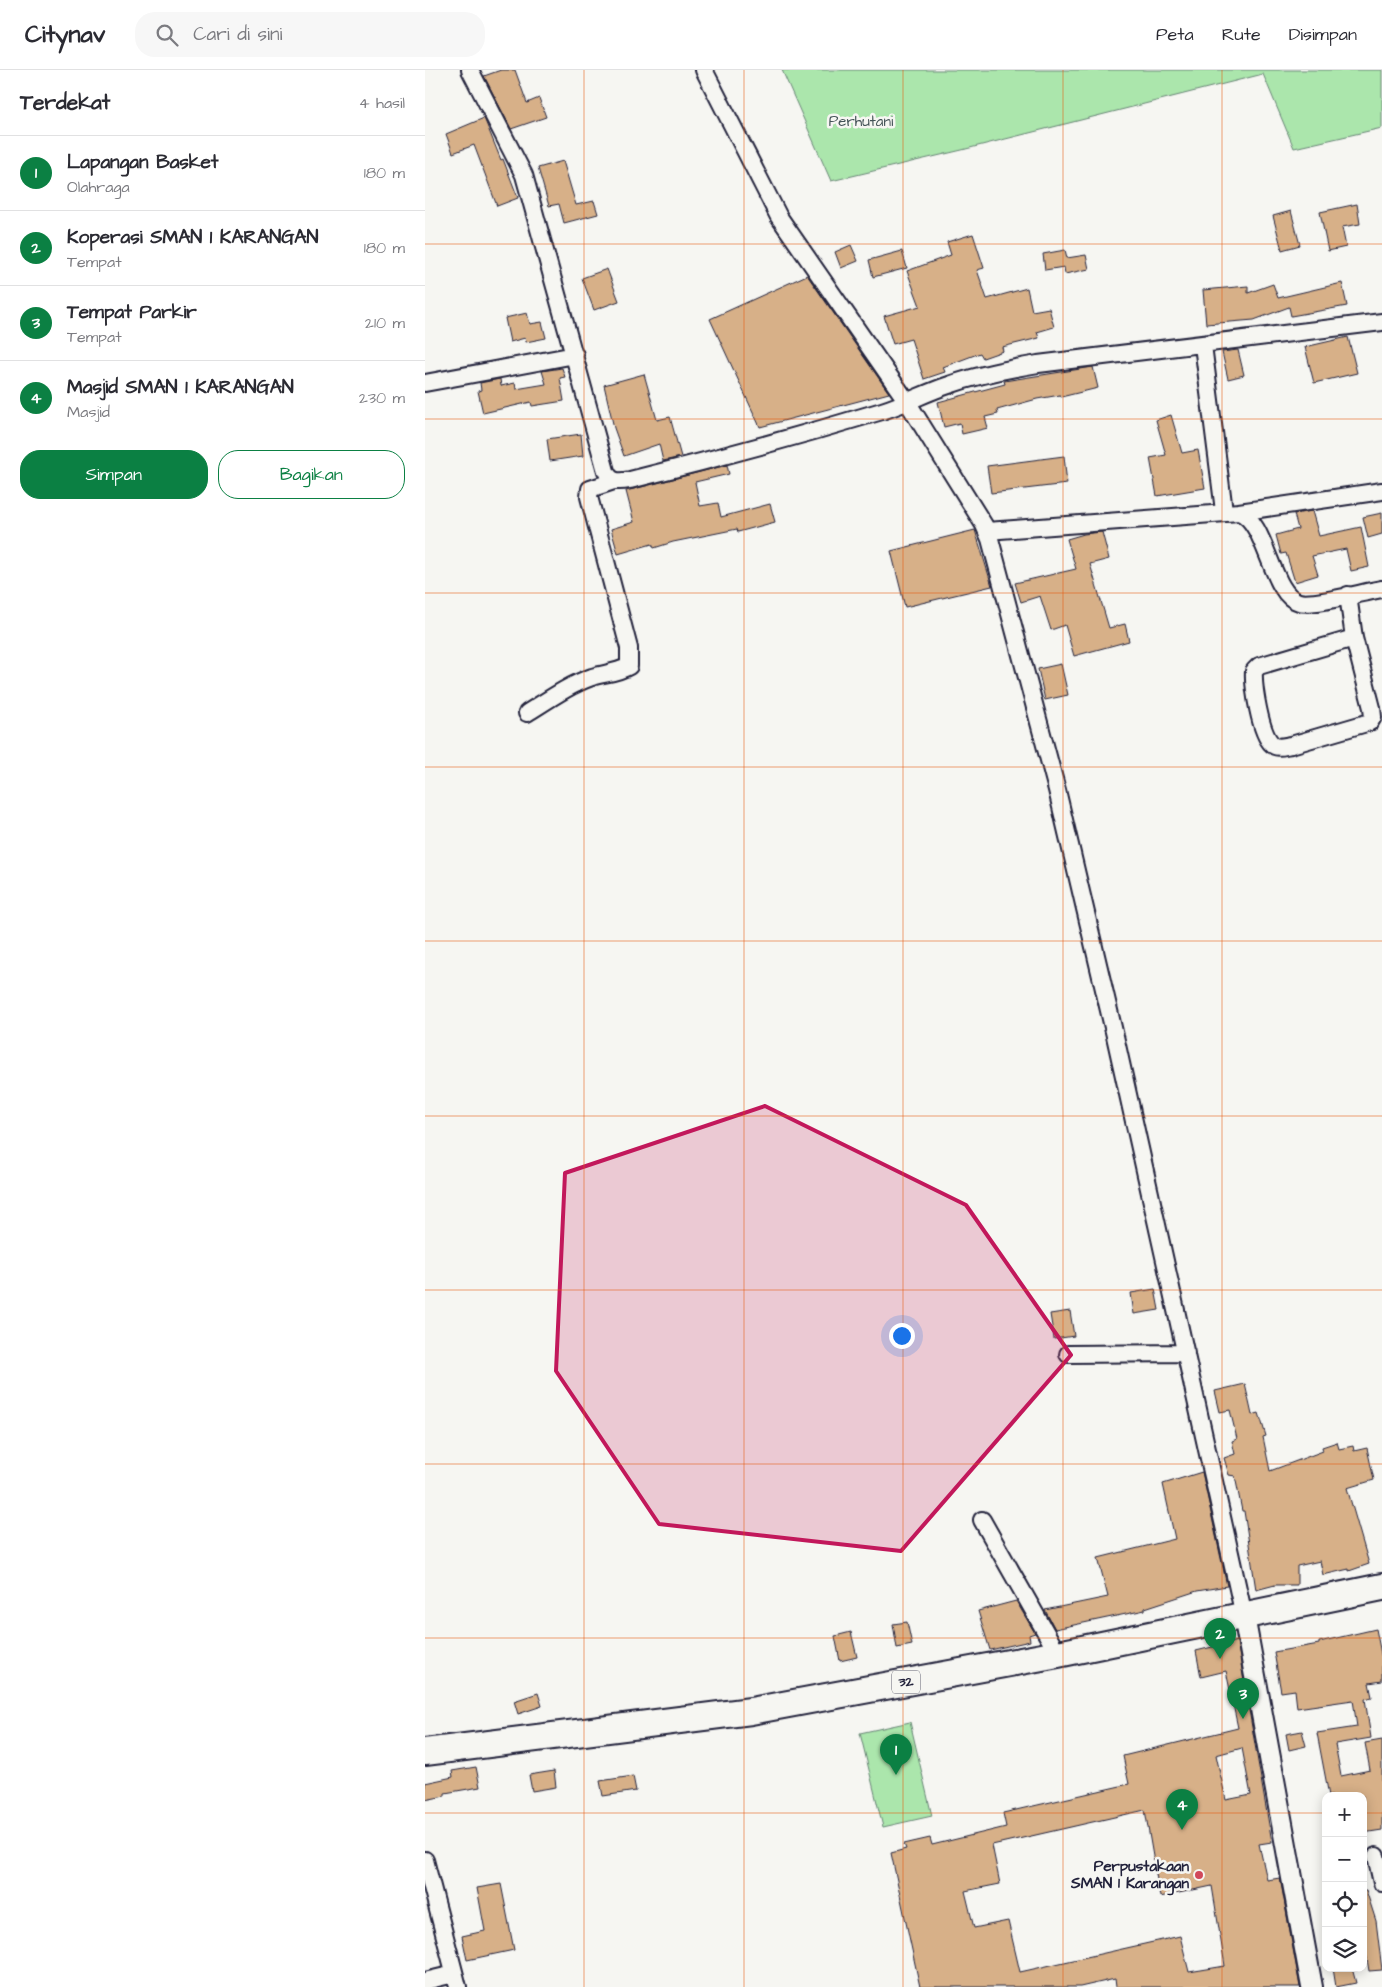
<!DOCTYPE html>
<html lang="id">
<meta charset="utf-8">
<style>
body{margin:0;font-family:"Architects Daughter",sans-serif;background:#f7f7f7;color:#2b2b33}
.controls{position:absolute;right:15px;bottom:15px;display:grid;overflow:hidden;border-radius:10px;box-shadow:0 2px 12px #0003}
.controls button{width:45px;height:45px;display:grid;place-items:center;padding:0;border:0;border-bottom:1px solid #e1e1e2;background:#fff;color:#2b2b33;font:25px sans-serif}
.you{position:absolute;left:476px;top:1265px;width:18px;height:18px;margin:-12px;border:4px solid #fff;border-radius:50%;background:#1a73e8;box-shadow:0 0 0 8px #1a73e833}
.badge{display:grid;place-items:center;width:32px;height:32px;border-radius:50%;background:#0b8043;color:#fff;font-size:16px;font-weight:700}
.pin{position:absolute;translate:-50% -41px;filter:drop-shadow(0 1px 2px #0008)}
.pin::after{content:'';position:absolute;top:26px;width:18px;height:15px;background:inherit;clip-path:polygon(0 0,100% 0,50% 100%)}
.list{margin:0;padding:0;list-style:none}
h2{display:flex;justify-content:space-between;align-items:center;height:65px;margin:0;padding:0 20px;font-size:21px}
h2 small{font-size:16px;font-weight:400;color:#7c7c81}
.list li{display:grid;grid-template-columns:32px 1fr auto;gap:15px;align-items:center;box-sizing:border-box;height:75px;padding:0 20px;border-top:1px solid #e1e1e2}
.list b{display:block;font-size:19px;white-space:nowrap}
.list p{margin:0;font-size:16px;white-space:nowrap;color:#7c7c81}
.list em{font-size:16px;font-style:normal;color:#7c7c81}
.actions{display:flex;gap:10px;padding:15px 20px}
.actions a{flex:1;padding:11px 0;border:1px solid #0b8043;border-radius:20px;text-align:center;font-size:18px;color:#0b8043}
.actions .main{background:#0b8043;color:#fff}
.icon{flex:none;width:28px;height:28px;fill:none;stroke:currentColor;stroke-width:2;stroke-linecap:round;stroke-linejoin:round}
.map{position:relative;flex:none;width:957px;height:1917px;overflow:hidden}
header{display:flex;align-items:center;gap:30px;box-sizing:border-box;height:70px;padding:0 25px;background:#fff;border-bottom:1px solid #e1e1e2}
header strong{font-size:24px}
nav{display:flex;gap:28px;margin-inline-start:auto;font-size:18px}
.search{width:350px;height:45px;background:#f7f7f7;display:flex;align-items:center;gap:12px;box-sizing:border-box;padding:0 18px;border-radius:20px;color:#7c7c81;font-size:19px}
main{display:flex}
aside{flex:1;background:#fff}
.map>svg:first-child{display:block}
.green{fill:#abe6ac;stroke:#668474}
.building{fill:#d7b088;stroke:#22223b;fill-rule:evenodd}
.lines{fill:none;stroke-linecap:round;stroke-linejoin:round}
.minor-casing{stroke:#22223b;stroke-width:20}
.tertiary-casing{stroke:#22223b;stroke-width:24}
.trunk-casing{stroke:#22223b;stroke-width:30}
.minor{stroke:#f6f6f2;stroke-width:16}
.tertiary{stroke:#f6f6f2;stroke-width:20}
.trunk{stroke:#f6f6f2;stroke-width:26}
.marked{fill:#c2185b;fill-opacity:0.2;stroke:#c2185b;stroke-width:4;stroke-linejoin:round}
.grid{fill:none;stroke:#e8590c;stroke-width:1;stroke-opacity:0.55}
.poi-dot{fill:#d1495b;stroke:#f6f6f2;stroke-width:2}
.labels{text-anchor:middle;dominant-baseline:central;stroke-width:5;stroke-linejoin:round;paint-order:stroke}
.shield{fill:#f6f6f2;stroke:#626272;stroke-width:1}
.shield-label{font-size:14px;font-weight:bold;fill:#22223b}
.park-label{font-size:15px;fill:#445357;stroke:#f6f6f2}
.poi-label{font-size:15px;font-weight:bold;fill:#22223b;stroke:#f6f6f2;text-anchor:end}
</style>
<header>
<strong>Citynav</strong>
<div class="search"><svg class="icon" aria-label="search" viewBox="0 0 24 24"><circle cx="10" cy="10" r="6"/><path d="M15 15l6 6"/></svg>Cari di sini</div>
<nav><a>Peta</a><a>Rute</a><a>Disimpan</a></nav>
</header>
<main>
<aside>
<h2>Terdekat<small>4 hasil</small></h2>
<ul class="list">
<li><span class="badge">1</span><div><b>Lapangan Basket</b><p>Olahraga</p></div><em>180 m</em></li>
<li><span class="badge">2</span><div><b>Koperasi SMAN 1 KARANGAN</b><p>Tempat</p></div><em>180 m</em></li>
<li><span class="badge">3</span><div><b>Tempat Parkir</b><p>Tempat</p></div><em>210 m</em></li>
<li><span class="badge">4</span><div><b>Masjid SMAN 1 KARANGAN</b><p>Masjid</p></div><em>230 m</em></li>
</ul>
<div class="actions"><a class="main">Simpan</a><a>Bagikan</a></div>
</aside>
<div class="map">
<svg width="957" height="1917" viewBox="0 0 957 1917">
<rect width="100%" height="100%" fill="#f6f6f2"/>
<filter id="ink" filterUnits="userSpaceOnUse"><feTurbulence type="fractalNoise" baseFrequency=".02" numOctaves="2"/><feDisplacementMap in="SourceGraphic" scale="10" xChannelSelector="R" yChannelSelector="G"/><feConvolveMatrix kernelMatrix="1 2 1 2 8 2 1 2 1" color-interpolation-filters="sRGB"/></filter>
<g filter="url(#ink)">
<path class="green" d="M 357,0 L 957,0 L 957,58 L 869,78 L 838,4 L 537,80 L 406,111 Z
M 485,1652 L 507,1746 L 458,1757 L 435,1663 Z"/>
<path class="building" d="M 76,0 L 90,0 L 102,33 L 114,28 L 121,47 L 86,59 L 59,6 Z
M 59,48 L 76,90 L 78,89 L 93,128 L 72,136 L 49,75 L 28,83 L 21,64 Z
M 138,91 L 151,135 L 169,131 L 173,144 L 139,153 L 134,134 L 124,136 L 113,98 Z
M 932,134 L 935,154 L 917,157 L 921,177 L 903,181 L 895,142 Z
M 866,141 L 875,175 L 857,180 L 848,146 Z
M 548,164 L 559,198 L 552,200 L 562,229 L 602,218 L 607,241 L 624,238 L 629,257 L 612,262 L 614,268 L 577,277 L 578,281 L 558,288 L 555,283 L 518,297 L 520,302 L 499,309 L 486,269 L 468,274 L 459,246 L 495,236 L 482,201 L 526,185 L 522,172 Z
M 426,175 L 433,191 L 416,198 L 410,182 Z
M 640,180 L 642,188 L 661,185 L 664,199 L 640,204 L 639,197 L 620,200 L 618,184 Z
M 477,181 L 482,198 L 448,207 L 444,190 Z
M 182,199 L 194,231 L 169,240 L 157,208 Z
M 382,205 L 464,323 L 335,357 L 285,249 Z
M 917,213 L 922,236 L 866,246 L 864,237 L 829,250 L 781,254 L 778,220 L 823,216 L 823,223 L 848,214 L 853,228 Z
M 102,243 L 105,254 L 117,252 L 121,268 L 101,272 L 100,268 L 85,272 L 80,248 Z
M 923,267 L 932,303 L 889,313 L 880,277 Z
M 813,280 L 819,305 L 803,309 L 797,282 Z
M 668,297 L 673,318 L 636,327 L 635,325 L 612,329 L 572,340 L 573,344 L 560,347 L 563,358 L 537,364 L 535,353 L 519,357 L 513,332 L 580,314 L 579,311 Z
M 137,298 L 140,307 L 135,308 L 139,331 L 107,336 L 106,332 L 58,343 L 53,321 L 56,320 L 55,313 L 75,309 L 76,316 L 90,313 L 91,319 L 121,314 L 117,301 Z
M 219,304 L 232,350 L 245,347 L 256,387 L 238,391 L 234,374 L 199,386 L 189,358 L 179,315 Z
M 746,345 L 757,383 L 773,380 L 780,418 L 732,426 L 725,388 L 741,385 L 731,350 Z
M 156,364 L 158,386 L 125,391 L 122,369 Z
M 639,386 L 642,414 L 566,423 L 562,396 Z
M 302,395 L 304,404 L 270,412 L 275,436 L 293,433 L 296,447 L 345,434 L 350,452 L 313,462 L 312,459 L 248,472 L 229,478 L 227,474 L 193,484 L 186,459 L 209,452 L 201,421 Z
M 887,441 L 894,466 L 936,457 L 944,497 L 926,501 L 921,479 L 887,486 L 893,505 L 870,512 L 861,483 L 856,484 L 851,465 L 873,459 L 869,444 Z
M 957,443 L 957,464 L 943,468 L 938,447 Z
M 550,460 L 567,516 L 480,537 L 466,481 Z
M 677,462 L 684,489 L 665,494 L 684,558 L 700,554 L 704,571 L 649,586 L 640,555 L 626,560 L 615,526 L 596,532 L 590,513 L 651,499 L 642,469 L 659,464 Z
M 636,594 L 643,625 L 620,630 L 613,599 Z
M 730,1219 L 734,1240 L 709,1244 L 706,1223 Z
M 645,1241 L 649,1266 L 629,1269 L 625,1244 Z
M 820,1314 L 827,1345 L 834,1343 L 841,1366 L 838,1367 L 845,1401 L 898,1381 L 897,1377 L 912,1372 L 914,1379 L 928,1376 L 929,1381 L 942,1378 L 949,1410 L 922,1418 L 944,1494 L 924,1501 L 924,1499 L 898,1505 L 895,1491 L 872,1496 L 872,1515 L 850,1515 L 831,1520 L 819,1441 L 817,1441 L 810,1406 L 804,1405 L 799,1388 L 810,1384 L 807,1371 L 812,1369 L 805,1340 L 795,1342 L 790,1321 Z
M 777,1402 L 802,1516 L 772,1521 L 720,1538 L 720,1540 L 630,1559 L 620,1540 L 683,1527 L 673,1488 L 750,1469 L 738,1414 Z
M 591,1531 L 610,1563 L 604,1565 L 605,1571 L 565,1580 L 553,1541 Z
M 482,1552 L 487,1575 L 472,1578 L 468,1554 Z
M 951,1559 L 957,1589 L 957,1611 L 944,1613 L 947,1627 L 940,1629 L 946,1668 L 910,1674 L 916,1706 L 945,1700 L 940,1673 L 957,1670 L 957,1760 L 938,1763 L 938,1726 L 904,1726 L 892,1663 L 932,1657 L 928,1630 L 872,1638 L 870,1620 L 856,1622 L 849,1582 L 894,1574 L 894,1572 Z
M 426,1562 L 432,1587 L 415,1591 L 410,1566 Z
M 812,1571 L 847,1772 L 834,1774 L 842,1810 L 855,1808 L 875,1917 L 691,1917 L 690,1909 L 655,1917 L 495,1917 L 466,1783 L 481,1779 L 479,1774 L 505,1768 L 507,1775 L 581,1757 L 578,1743 L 704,1714 L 698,1686 L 813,1658 L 801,1601 L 776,1607 L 771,1581 ZM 817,1678 L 826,1725 L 801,1730 L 791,1685 ZM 720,1740 L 735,1827 L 787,1816 L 800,1896 L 764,1902 L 755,1866 L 595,1902 L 583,1851 L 549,1858 L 540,1821 L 575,1814 L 567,1775 Z
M 113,1623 L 117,1636 L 93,1644 L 89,1631 Z
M 877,1661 L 881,1676 L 864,1680 L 861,1664 Z
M 51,1697 L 55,1717 L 20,1723 L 20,1726 L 0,1730 L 0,1713 L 28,1707 L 27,1701 Z
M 129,1701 L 131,1717 L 107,1721 L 104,1705 Z
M 208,1706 L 211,1721 L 178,1726 L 175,1711 Z
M 76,1814 L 89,1880 L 42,1890 L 37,1866 L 60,1861 L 52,1818 Z
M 938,1820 L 941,1820 L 951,1851 L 957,1900 L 944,1901 L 938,1864 Z
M 908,1898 L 927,1898 L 931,1913 L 911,1917 Z"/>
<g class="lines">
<g class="minor-casing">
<path id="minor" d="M 45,0 L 99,105 L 181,401 C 186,413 194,412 205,410 C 290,389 374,366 457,341 C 480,334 502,322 524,315 C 553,305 583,299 613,294 L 957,252
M 279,0 L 354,147 L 483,333 L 559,455 L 565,469 L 632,720 L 690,966 L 819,1546
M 778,275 L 799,441
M 0,313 L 150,285
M 814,442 L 957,421
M 562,461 L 814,442 C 842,452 846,525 874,532 C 889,536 938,522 957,519
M 923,525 L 929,568 L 947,638 L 948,647 L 945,652 L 866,675 C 859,676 852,679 847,674 C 835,663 828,616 829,601 L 834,596 L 929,568
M 102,643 C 123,630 144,615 167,607 C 180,603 192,603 204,596 L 204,578 L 164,427 L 165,419 L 189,411
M 643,1284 L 761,1283
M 557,1450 L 633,1584
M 951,1786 L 957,1813
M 0,1790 L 33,1917
M 0,1911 L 29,1904"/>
</g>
<g class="tertiary-casing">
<path id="tertiary" d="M 819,1546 L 887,1917"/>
</g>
<g class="trunk-casing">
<path id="trunk" d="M 0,1682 L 326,1641 L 633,1584 L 957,1517"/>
</g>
<use href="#minor" class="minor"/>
<use href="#tertiary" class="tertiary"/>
<use href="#trunk" class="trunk"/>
</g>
</g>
<path class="marked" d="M 340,1036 L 541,1135 L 646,1285 L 476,1481 L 234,1454 L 131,1301 L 140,1103 Z"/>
<path class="grid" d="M 159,0 L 159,1917M 319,0 L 319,1917M 478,0 L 478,1917M 638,0 L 638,1917M 797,0 L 797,1917M 0,174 L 957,174M 0,349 L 957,349M 0,523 L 957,523M 0,697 L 957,697M 0,871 L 957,871M 0,1046 L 957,1046M 0,1220 L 957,1220M 0,1394 L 957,1394M 0,1568 L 957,1568M 0,1743 L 901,1743M 938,1743 L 957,1743"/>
<circle class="poi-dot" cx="774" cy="1805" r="5"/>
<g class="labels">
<rect class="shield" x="467" y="1600.5" width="28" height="23" rx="4"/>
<g class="shield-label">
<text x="481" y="1612">32</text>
</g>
<g class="park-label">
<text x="436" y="51">Perhutani</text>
</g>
<g class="poi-label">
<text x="764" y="1796">Perpustakaan<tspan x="764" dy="17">SMAN 1 Karangan</tspan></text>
</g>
</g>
</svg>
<div class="controls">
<button>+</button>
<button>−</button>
<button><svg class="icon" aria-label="locate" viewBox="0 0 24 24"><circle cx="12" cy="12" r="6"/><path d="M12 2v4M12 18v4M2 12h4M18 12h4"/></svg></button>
<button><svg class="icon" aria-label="layers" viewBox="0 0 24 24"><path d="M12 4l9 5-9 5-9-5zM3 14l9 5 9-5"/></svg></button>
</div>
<div class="you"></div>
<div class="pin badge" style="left:471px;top:1705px">1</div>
<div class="pin badge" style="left:795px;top:1589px">2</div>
<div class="pin badge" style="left:818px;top:1649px">3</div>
<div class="pin badge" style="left:757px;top:1760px">4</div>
</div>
</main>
